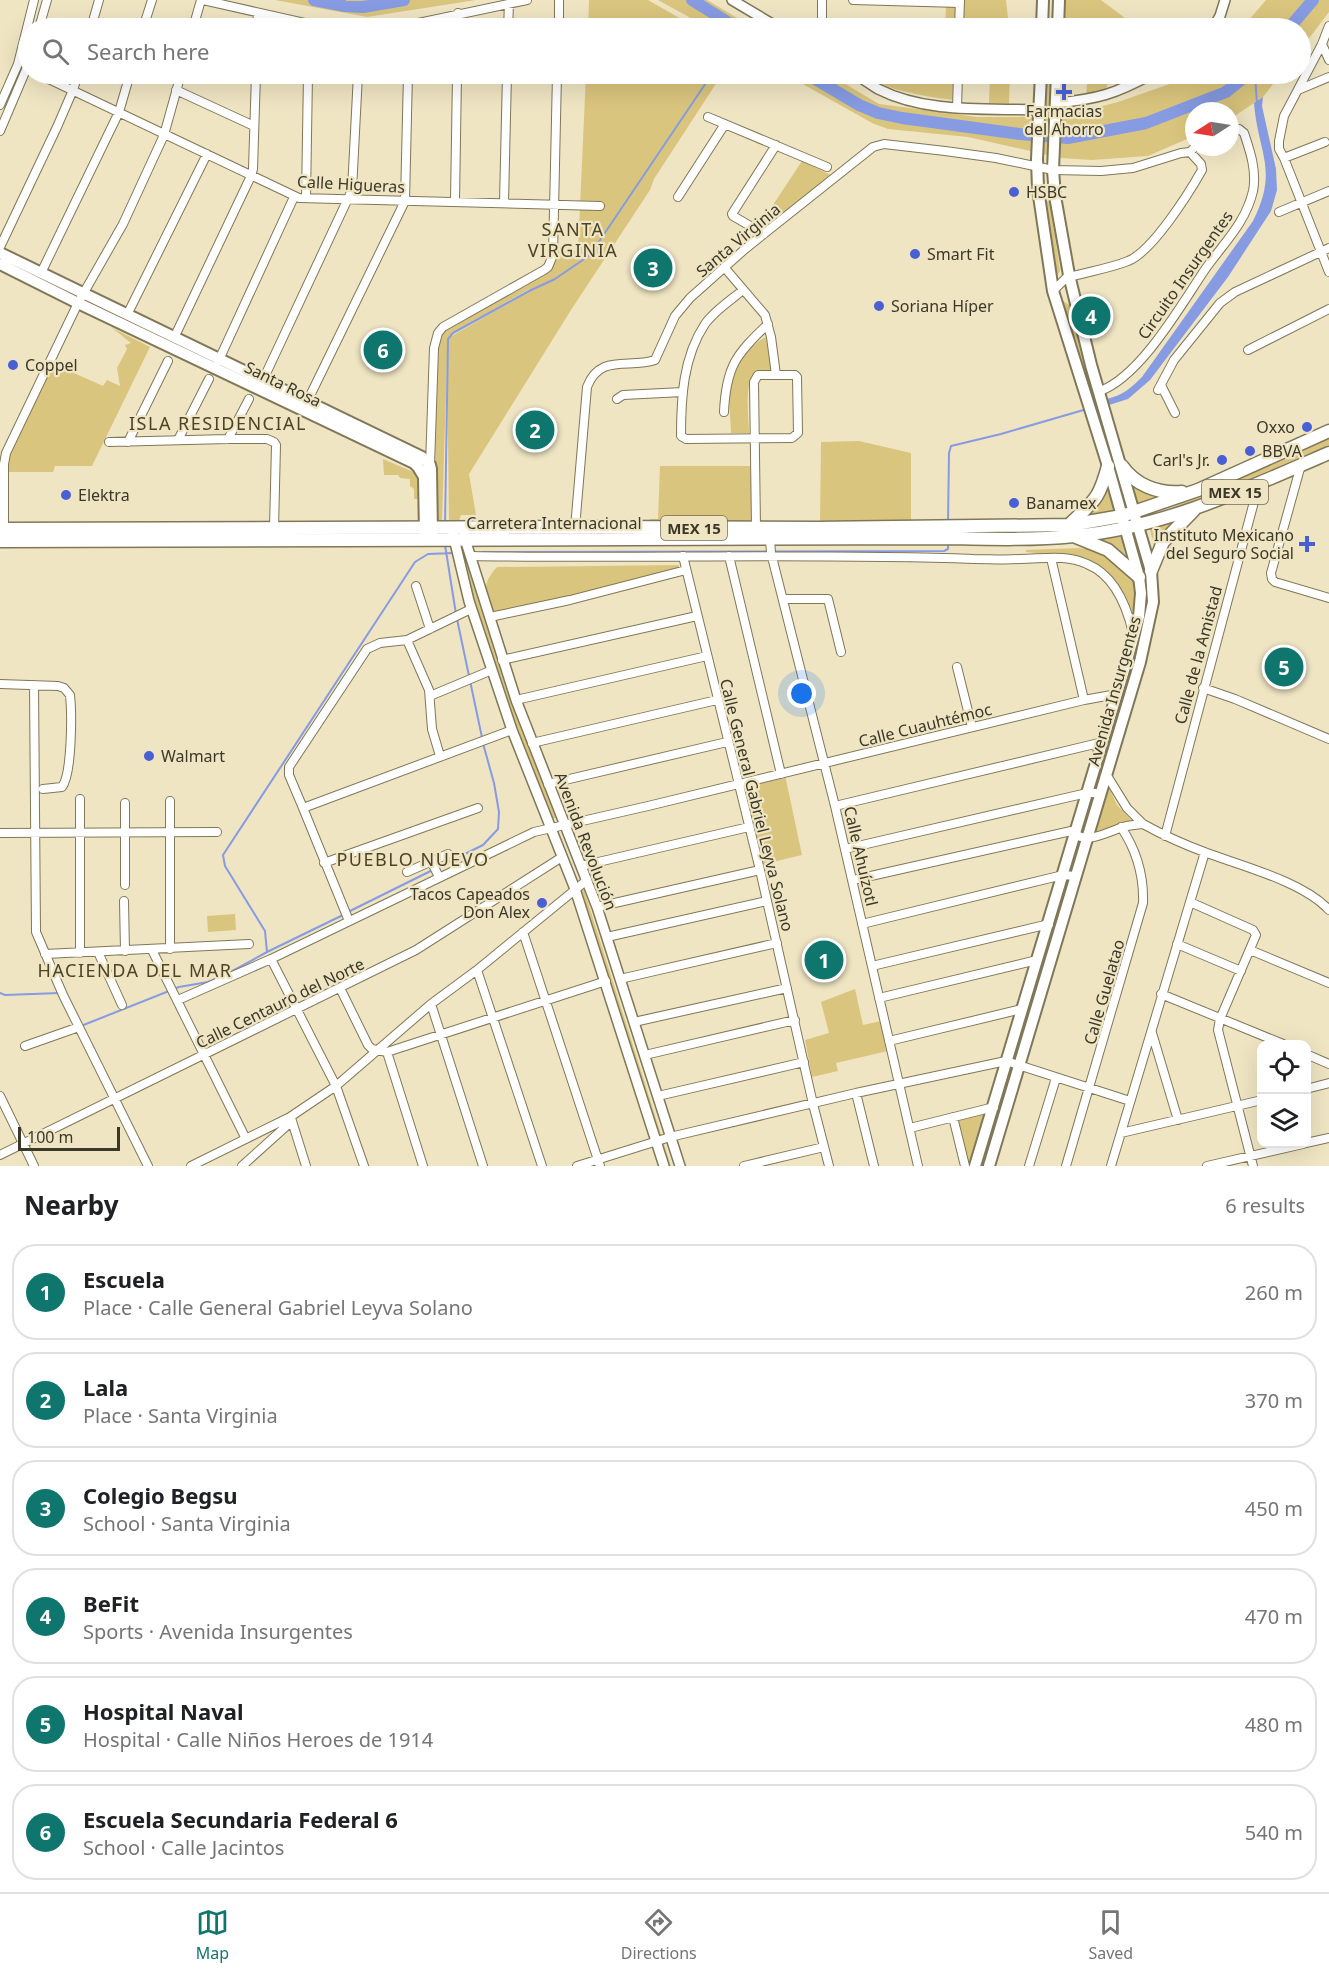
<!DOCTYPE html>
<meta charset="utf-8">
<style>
body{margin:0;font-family:"Noto Sans",sans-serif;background:#f6f6f6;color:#202124}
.controls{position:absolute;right:18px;bottom:18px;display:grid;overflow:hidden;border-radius:12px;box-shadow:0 6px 24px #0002}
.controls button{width:54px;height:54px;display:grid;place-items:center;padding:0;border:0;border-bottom:2px solid #e0e0e0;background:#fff;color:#202124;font:30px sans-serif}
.compass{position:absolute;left:1185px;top:102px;width:54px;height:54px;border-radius:50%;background:#fff;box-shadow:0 6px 24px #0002;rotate:258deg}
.scale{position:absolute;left:18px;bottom:15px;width:102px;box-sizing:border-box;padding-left:6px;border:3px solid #3b382a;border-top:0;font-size:16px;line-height:21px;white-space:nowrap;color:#3b382a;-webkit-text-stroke:4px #efe5c3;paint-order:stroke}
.you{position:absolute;left:802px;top:694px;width:21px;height:21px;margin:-15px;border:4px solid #fff;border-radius:50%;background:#1a73e8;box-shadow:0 0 0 9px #1a73e833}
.badge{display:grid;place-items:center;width:39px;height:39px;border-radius:50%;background:#0f766e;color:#fff;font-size:20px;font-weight:700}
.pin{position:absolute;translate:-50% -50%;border:3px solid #fff;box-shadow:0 2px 6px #0006}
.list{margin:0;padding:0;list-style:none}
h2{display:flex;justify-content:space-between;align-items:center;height:78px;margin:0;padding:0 24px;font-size:26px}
h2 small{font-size:20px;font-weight:400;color:#757577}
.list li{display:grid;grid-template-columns:39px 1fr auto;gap:18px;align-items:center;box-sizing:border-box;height:96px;margin:0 12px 12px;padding:0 12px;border:2px solid #e0e0e0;border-radius:24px}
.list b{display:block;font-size:22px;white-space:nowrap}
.list p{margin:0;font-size:20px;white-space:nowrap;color:#757577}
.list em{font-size:20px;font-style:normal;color:#757577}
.icon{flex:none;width:33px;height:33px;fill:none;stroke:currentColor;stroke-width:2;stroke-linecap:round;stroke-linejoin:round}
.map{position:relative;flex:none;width:1329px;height:1166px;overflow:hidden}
.search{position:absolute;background:#fff;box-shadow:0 6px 24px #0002;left:18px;right:18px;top:18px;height:66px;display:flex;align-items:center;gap:15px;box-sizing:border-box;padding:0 21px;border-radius:33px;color:#757577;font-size:22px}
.sheet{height:726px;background:#fff}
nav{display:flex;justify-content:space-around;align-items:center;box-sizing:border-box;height:84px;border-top:2px solid #e0e0e0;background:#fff;font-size:16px;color:#757577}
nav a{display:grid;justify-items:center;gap:3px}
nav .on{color:#0f766e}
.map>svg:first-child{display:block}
.green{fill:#dac57e;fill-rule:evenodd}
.water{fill:#869be2}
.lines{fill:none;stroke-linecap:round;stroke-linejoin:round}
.stream{stroke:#869be2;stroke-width:2}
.river{stroke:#869be2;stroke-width:12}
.minor-casing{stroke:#807758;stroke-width:10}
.tertiary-casing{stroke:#807758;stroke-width:12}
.secondary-casing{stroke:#807758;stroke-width:14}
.primary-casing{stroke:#807758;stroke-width:15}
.minor{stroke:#fff;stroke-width:8}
.tertiary{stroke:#fff;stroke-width:9}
.secondary{stroke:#fff;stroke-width:10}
.primary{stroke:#fff;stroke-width:12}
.poi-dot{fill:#4960d4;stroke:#efe5c3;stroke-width:2}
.labels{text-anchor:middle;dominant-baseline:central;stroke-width:4.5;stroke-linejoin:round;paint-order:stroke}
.shield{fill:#efe5c3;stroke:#716c58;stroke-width:1.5}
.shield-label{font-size:15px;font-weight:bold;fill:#3b382a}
.poi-label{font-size:16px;fill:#3b382a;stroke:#efe5c3;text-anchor:start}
.street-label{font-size:16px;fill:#3b382a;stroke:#efe5c3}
.neighbourhood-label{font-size:18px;letter-spacing:1.5px;fill:#4c4426;stroke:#efe5c3}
</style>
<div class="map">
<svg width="1329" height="1166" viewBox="0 0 1329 1166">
<rect width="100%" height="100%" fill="#efe5c3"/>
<path class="green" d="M 275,0 L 476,0 L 367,17 Z
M 589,0 L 648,0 L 697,28 L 588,28 Z
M 658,0 L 707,0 L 754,28 L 709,28 Z
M 964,0 L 1006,0 L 1009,28 L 964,28 Z
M 1063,0 L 1101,0 L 1129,21 L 1127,28 L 1063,28 Z
M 1266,0 L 1329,0 L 1329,12 L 1301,49 L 1300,28 L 1242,28 Z
M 946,6 L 958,6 L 956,28 L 882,28 L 882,26 L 945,28 Z
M 586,74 L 717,74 L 714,76 L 719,79 L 654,179 L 650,190 L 571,310 L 469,474 L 476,515 L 461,515 L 459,521 L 449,521 L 447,360 L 442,521 L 436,521 L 434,348 L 438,333 L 548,267 L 558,250 L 578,251 ZM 529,289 L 530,291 L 450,337 L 453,333 Z
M 785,74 L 829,74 L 879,104 L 977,117 L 1061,117 L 1118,102 L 1187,78 L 1192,74 L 1281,74 L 1263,97 L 1230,119 L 1230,111 L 1194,111 L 1194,136 L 1148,156 L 1092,160 L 1061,158 L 968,137 L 888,129 L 872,123 Z
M 860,74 L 954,74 L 952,100 C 917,95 891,91 860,74 Z
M 990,74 L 1010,74 L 1009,104 L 989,103 Z
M 1046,74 L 1053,74 L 1052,115 L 1046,115 Z
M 1088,74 L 1111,74 L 1104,94 L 1086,95 Z
M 802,161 L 833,176 L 769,226 L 759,226 Z
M 1044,175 L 1047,201 L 1050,202 L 1060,271 L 1053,281 L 1040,176 Z
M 1062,300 L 1069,305 L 1087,361 L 1084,365 L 1080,362 Z
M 111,327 L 150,347 L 92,466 L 55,466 L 53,472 L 4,472 L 4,464 L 52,359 L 77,367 L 74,373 L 103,386 L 107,380 L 120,386 L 117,368 L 127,349 L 125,345 L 131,343 Z
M 766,337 L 771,373 C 766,372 761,370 757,372 C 743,378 749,420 749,433 L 731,433 C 731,418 727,394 731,380 C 735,364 751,344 766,337 Z
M 1099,411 L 1126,502 L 1124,504 L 1097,413 Z
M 1329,435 L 1329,445 L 1193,503 L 1152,517 L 1140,518 L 1167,510 Z
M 859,441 L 911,453 L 911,520 L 820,523 L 821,442 Z
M 383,459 L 418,474 L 418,499 L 414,499 L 414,489 L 410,486 L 410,479 L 400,478 L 398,475 L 384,475 Z
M 660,466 L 750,466 L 754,525 L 650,527 L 650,519 L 658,519 Z
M 1132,484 L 1167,495 L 1137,506 L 1131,485 Z
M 1108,488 L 1116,509 L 1114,512 L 1091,516 L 1089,514 L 1103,498 Z
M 1179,518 L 1155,550 L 1149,526 Z
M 1118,535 L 1121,538 L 1125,556 L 1094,539 Z
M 1136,537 L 1149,589 L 1150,606 L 1137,657 L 1134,654 L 1145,593 L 1143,572 L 1135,538 Z
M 1079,548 L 1101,551 L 1131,577 L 1136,589 L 1135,611 L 1129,610 L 1110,580 L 1073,557 L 1026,552 L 1026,550 Z
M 464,555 L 556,813 L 556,818 L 551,819 L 541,795 L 482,634 L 462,556 Z
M 679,565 L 679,570 L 493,614 C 486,592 480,586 497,567 Z
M 1131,665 L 1133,667 L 1100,781 L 1095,781 Z
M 785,775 L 802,855 L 760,865 L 740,785 Z
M 1107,783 L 1117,805 L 1133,822 L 1107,828 L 1091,836 Z
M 1064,879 L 1069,879 L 1068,884 L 1018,1056 L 1016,1056 L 1014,1053 Z
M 582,887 L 584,890 L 671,1166 L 667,1166 L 579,891 Z
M 235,914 L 236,930 L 208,932 L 207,916 Z
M 855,989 L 863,1025 L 881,1021 L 888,1051 L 836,1063 L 838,1071 L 812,1077 L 805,1040 L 829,1033 L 821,1002 Z
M 1011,1068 L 1014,1071 L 985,1166 L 979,1166 L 1008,1069 Z
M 988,1113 L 972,1166 L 967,1166 L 957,1121 Z"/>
<path class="water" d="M 1263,97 L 1262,106 L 1276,169 L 1277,190 L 1271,211 L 1228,277 L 1150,380 L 1128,399 L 1109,405 L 1107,399 C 1123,395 1131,388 1142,377 L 1253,221 C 1279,169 1258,154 1254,103 Z"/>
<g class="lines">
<path class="stream" d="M 1255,74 L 1257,104
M 948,524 L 949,453 L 951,446 L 1001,434 L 1087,409
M 445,525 L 448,339 L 453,333 L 529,291 L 555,279 L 590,255 L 712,74
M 445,545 L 456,614
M 482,552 L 944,551 L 948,549 L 948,541
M 348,912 L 483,845 L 498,829 L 499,812 L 494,783 L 484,747 L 457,619
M 267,952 L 343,915
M 0,993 L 5,995 L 60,993
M 81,1026 L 179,987 L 208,982 L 225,975 L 267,952 L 265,931 L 225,866 L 223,855 L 415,562 L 428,554 L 453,553"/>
<path class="river" d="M 314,0 L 345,6 L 363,7 L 404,0
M 692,0 L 737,28
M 1289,28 L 1313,0
M 807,74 L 859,105 L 878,113 L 902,118 L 1020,134 L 1068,138 L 1146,123 L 1226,92 L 1248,74"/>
<g class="minor-casing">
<path id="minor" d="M 203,0 L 309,24 L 350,28
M 853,0 L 960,3
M 1131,25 L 1213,28
M 1329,26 L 1322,44 L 1284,116 L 1279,141 L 1279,149 L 1284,158 L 1329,272
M 39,28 L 47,0
M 91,28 L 99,0
M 143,28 L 152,0
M 193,28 L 201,0
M 257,28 L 258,13
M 380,28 L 409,25 L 527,0
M 458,28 L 458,13
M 508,28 L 509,4
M 559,28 L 559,0
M 822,28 L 822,0
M 959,28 L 960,0
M 1322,44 L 1329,60
M 38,74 L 299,198 L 600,206
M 176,90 L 254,126
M 1298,90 L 1329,77
M 0,105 L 18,64 L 34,0
M 957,108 L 958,74
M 708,117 L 827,167
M 0,131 L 28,65
M 1284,158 L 1325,142
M 678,197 L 725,124
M 306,198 L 308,74
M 455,201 L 457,74
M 504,202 L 507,74
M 1279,212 L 1329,191
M 764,234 L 733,216 L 732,214 L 776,145
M 0,247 L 57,127 L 73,90 L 78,74
M 724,267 L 765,315 L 771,337 L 776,375
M 41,273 L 119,112 L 130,74
M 743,290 C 731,300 714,311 705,324 C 683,357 681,398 681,436 L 686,439 L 792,438 L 798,433 L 797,377 L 795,375 L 758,375 L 754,382 L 756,528
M 1053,291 L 1069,275 L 1073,276 C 1091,271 1111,268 1128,261 C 1152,252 1189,193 1202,170 L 1201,164 L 1190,152
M 127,315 L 207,154
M 174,338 L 251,176 L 253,169 L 256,74
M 1248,350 L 1329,309
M 218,362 L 294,197
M 263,380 L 352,190 L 358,74
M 1161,385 L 1175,413
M 1158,390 L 1174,360 L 1220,303 L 1235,292 L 1329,248
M 1100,391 C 1141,376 1181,305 1206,268 C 1224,243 1246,222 1253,191 C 1257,171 1250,151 1244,133 L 1239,129 L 1230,130
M 617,399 L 623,395 L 683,392
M 305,406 L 405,201 L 408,74
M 724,412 C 726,367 736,354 768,324
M 228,439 L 249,399
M 178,440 L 209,379
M 109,442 L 228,439 L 267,439 L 274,442 L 276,445 L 274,528
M 128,442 L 168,361
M 1301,465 L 1271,573 L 1272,579 L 1275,582 L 1329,598
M 422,472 L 430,465 L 434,348 L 438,333 L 443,327 L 544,270 L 548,267 L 553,255 L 557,74
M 575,528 L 587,387 C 600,353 629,369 655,360 L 675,316 L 690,298 L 745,249 L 873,147 L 884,144 L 945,151 L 996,158 L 1053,170 L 1101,171 L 1133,168 L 1181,153 L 1190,152 L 1195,147
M 4,531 L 4,464 L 6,453 L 78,303 L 123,224 L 164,135 L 181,74
M 770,539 L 771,553 L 835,806 L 918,1166
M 471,556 C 639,559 806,553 974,559 C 989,559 1005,560 1020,559 C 1043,559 1065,554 1087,564 C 1114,575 1127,607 1133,633
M 683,556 L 760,870 L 813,1104 L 829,1166
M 729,556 L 781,774
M 1051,558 L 1084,700
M 416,586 L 430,629
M 784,599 L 828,599 L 841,652
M 490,617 L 570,600 L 686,570
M 407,640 L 429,690 L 432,729 L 440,756
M 502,660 L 697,616
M 957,667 L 972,727
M 0,684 L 58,686 L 64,688 L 70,695 C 72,714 72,774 62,787 L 43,789
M 34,685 L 36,932 L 63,995 L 148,1166
M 1203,688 L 1235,699 L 1329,739
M 430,696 L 492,670
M 516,700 L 707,656
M 532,743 L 717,700
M 548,784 L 727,742
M 125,803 L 125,885
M 835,806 L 1103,742
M 303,808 L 289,775 L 289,767 L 367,649 L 380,643 L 407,640 L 471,609
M 1143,824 C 1163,835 1185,845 1207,853 C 1242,866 1304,882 1329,910
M 0,833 L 217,832
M 1165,836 L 1259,483
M 845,849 L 1087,793 L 1099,793
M 431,861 L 439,877
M 324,863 L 478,808
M 581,866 L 749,827
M 407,872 L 448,854
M 853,880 L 1071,831 C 1085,846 1107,832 1123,827 C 1129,825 1136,825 1143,824 L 1127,808 L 1106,774
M 124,901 L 125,951
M 1190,902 L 1253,930 L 1256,935 L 1220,1019 L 1218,1030 L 1253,1166
M 597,907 L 760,870
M 349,921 L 303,808 L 512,730
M 862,924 L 1063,875 L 1075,876
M 523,932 L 600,1166
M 607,937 L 767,901
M 1177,944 L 1241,971
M 170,949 L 170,801
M 152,950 L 246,1139
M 1250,950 L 1329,983
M 98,952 L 122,1005
M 80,953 L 80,799
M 45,954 L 249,944
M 271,959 L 336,1086 L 364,1166
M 872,966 L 1049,924
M 477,970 L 542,1166
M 620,979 L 777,943
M 340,988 L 368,1045 L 372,1049 L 387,1052 L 423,1166
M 1161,994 L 1283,1044
M 879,998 L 1037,960
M 178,1000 L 271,959 L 534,832 L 648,806 L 1084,700 L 1117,694
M 431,1004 L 483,1166
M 634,1022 L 787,988
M 1152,1033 L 1178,1120
M 889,1041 L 1022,1009
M 25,1046 L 79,1027
M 387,1052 L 606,981
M 1306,1054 L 1329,1064
M 645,1055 L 795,1020
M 1306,1089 L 1329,1083
M 856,1093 L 874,1166
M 0,1096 L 34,1166
M 658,1096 L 804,1062
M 953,1117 L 965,1166
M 291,1118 L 306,1166
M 910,1128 L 994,1107
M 1121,1133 L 1262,1100
M 1306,1143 L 1329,1138
M 0,1155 L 416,950 L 562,857
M 191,1166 L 290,1117 L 336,1086 L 431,1004 L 477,970 L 587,880
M 242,1166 L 292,1121
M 577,1166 L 670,1137 L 856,1093 L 1006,1061 L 1130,1101
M 744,1166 L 824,1147
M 1029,1166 L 1056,1078
M 1066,1166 L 1143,903 C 1144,875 1137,851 1121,827
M 1111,1166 L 1205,852
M 1207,1166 L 1303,1144"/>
</g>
<g class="tertiary-casing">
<path id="tertiary" d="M 732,0 L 779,28
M 1213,28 L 1220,16 L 1225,0
M 854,74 C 862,78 870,84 878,89 C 927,114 987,108 1040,110
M 1056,103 C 1098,99 1115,94 1152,74
M 453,534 L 469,601 L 512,730 L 575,889 L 664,1166
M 464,536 L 516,700 L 597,907 L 680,1166"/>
</g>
<g class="secondary-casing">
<path id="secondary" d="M 1042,28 L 1043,0
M 1058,28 L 1059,0
M 0,253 L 422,457 L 430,465 L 431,469 L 432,534
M 0,264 L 78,303 L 414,463 L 418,467 L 424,477 L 425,534
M 975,1166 L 1127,660 L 1139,617 L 1141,593 L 1139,577 L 1108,466 L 1053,291 L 1038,189 L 1037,159 L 1041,74
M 989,1166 L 1140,662 L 1153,602 L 1151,571 L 1091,365 L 1069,275 L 1055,196 L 1053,170 L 1057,74"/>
</g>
<g class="primary-casing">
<path id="primary" d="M 1122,466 C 1135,485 1158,494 1182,492
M 1071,523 C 1095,500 1099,499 1108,466
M 0,529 L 606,527 L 815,528 L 1070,525 L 1122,516 L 1198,490 L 1329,431
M 1076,537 L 1108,550 L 1139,577
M 0,541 L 955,538 C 994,539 1035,540 1074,536 C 1163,528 1248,488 1329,453
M 1151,571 L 1163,542 L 1194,510"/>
</g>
<use href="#minor" class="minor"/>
<use href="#tertiary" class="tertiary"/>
<use href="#secondary" class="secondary"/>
<use href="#primary" class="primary"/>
</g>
<g class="poi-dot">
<path d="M1061 83h6v6h6v6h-6v6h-6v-6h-6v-6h6z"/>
<circle cx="1014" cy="192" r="6"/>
<circle cx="915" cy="254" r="6"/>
<circle cx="879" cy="306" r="6"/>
<circle cx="13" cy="365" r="6"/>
<circle cx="1307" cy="427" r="6"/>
<circle cx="1250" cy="451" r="6"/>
<circle cx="1222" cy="460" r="6"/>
<circle cx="66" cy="495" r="6"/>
<circle cx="1014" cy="503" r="6"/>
<path d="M1304 535h6v6h6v6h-6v6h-6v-6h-6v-6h6z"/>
<circle cx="149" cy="756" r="6"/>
<circle cx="542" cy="903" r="6"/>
</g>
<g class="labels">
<g class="shield">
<rect x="1202" y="480" width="66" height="24" rx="4.5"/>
<rect x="661" y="516" width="66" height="24" rx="4.5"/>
</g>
<g class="shield-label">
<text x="1235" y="492">MEX 15</text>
<text x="694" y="528">MEX 15</text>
</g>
<g class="poi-label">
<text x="1064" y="111" text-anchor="middle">Farmacias<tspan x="1064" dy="18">del Ahorro</tspan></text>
<text x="1026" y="192">HSBC</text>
<text x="927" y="254">Smart Fit</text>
<text x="891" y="306">Soriana Híper</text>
<text x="25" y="365">Coppel</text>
<text x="1295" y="427" text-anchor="end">Oxxo</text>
<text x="1262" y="451">BBVA</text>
<text x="1210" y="460" text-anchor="end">Carl's Jr.</text>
<text x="78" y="495">Elektra</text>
<text x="1026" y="503">Banamex</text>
<text x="1294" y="535" text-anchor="end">Instituto Mexicano<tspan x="1294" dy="18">del Seguro Social</tspan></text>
<text x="161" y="756">Walmart</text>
<text x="530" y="894" text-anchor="end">Tacos Capeados<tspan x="530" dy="18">Don Alex</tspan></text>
</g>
<g class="street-label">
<text transform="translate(351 184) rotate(3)">Calle Higueras</text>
<text transform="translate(738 240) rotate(-40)">Santa Virginia</text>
<text transform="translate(1185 275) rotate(-55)">Circuito Insurgentes</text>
<text transform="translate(283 384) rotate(26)">Santa Rosa</text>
<text x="554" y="523">Carretera Internacional</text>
<text transform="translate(1198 655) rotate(-75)">Calle de la Amistad</text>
<text transform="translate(1114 691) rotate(-74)">Avenida Insurgentes</text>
<text transform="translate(925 725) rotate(-14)">Calle Cuauhtémoc</text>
<text transform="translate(757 805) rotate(76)">Calle General Gabriel Leyva Solano</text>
<text transform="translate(586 841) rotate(69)">Avenida Revolución</text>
<text transform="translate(861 856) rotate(77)">Calle Ahuízotl</text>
<text transform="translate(1104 992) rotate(-74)">Calle Guelatao</text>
<text transform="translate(280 1003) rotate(-26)">Calle Centauro del Norte</text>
</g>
<g class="neighbourhood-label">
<text x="573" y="229">SANTA<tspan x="573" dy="21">VIRGINIA</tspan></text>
<text x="218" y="423">ISLA RESIDENCIAL</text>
<text x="413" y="859">PUEBLO NUEVO</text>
<text x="135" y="970">HACIENDA DEL MAR</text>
</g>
</g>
</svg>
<div class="controls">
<button><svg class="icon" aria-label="locate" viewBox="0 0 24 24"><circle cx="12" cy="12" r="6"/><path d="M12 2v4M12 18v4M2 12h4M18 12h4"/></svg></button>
<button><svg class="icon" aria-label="layers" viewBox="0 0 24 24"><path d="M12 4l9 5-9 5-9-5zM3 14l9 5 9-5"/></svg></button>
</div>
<svg class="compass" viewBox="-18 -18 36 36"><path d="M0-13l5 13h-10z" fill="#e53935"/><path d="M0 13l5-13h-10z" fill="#757577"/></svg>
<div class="scale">100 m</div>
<div class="you"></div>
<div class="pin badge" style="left:824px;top:960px">1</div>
<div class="pin badge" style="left:535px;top:430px">2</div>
<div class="pin badge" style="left:653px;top:268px">3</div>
<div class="pin badge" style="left:1091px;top:316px">4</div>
<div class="pin badge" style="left:1284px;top:667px">5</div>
<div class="pin badge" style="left:383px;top:350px">6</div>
<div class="search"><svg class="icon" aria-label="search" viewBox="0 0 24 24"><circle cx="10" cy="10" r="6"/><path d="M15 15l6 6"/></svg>Search here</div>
</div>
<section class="sheet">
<h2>Nearby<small>6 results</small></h2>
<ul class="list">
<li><span class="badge">1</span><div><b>Escuela</b><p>Place · Calle General Gabriel Leyva Solano</p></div><em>260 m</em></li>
<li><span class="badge">2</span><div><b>Lala</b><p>Place · Santa Virginia</p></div><em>370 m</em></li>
<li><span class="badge">3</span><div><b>Colegio Begsu</b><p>School · Santa Virginia</p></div><em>450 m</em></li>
<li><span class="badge">4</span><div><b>BeFit</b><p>Sports · Avenida Insurgentes</p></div><em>470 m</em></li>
<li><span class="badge">5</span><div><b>Hospital Naval</b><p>Hospital · Calle Niños Heroes de 1914</p></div><em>480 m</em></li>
<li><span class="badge">6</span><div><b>Escuela Secundaria Federal 6</b><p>School · Calle Jacintos</p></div><em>540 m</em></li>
</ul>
</section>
<nav>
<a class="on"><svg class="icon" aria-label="map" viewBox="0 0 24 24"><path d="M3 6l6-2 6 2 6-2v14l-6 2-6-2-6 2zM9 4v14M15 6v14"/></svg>Map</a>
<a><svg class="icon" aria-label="directions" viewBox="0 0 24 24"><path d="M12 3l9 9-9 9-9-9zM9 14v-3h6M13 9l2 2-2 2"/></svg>Directions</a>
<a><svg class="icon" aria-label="saved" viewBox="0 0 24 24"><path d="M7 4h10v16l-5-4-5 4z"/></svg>Saved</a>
</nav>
